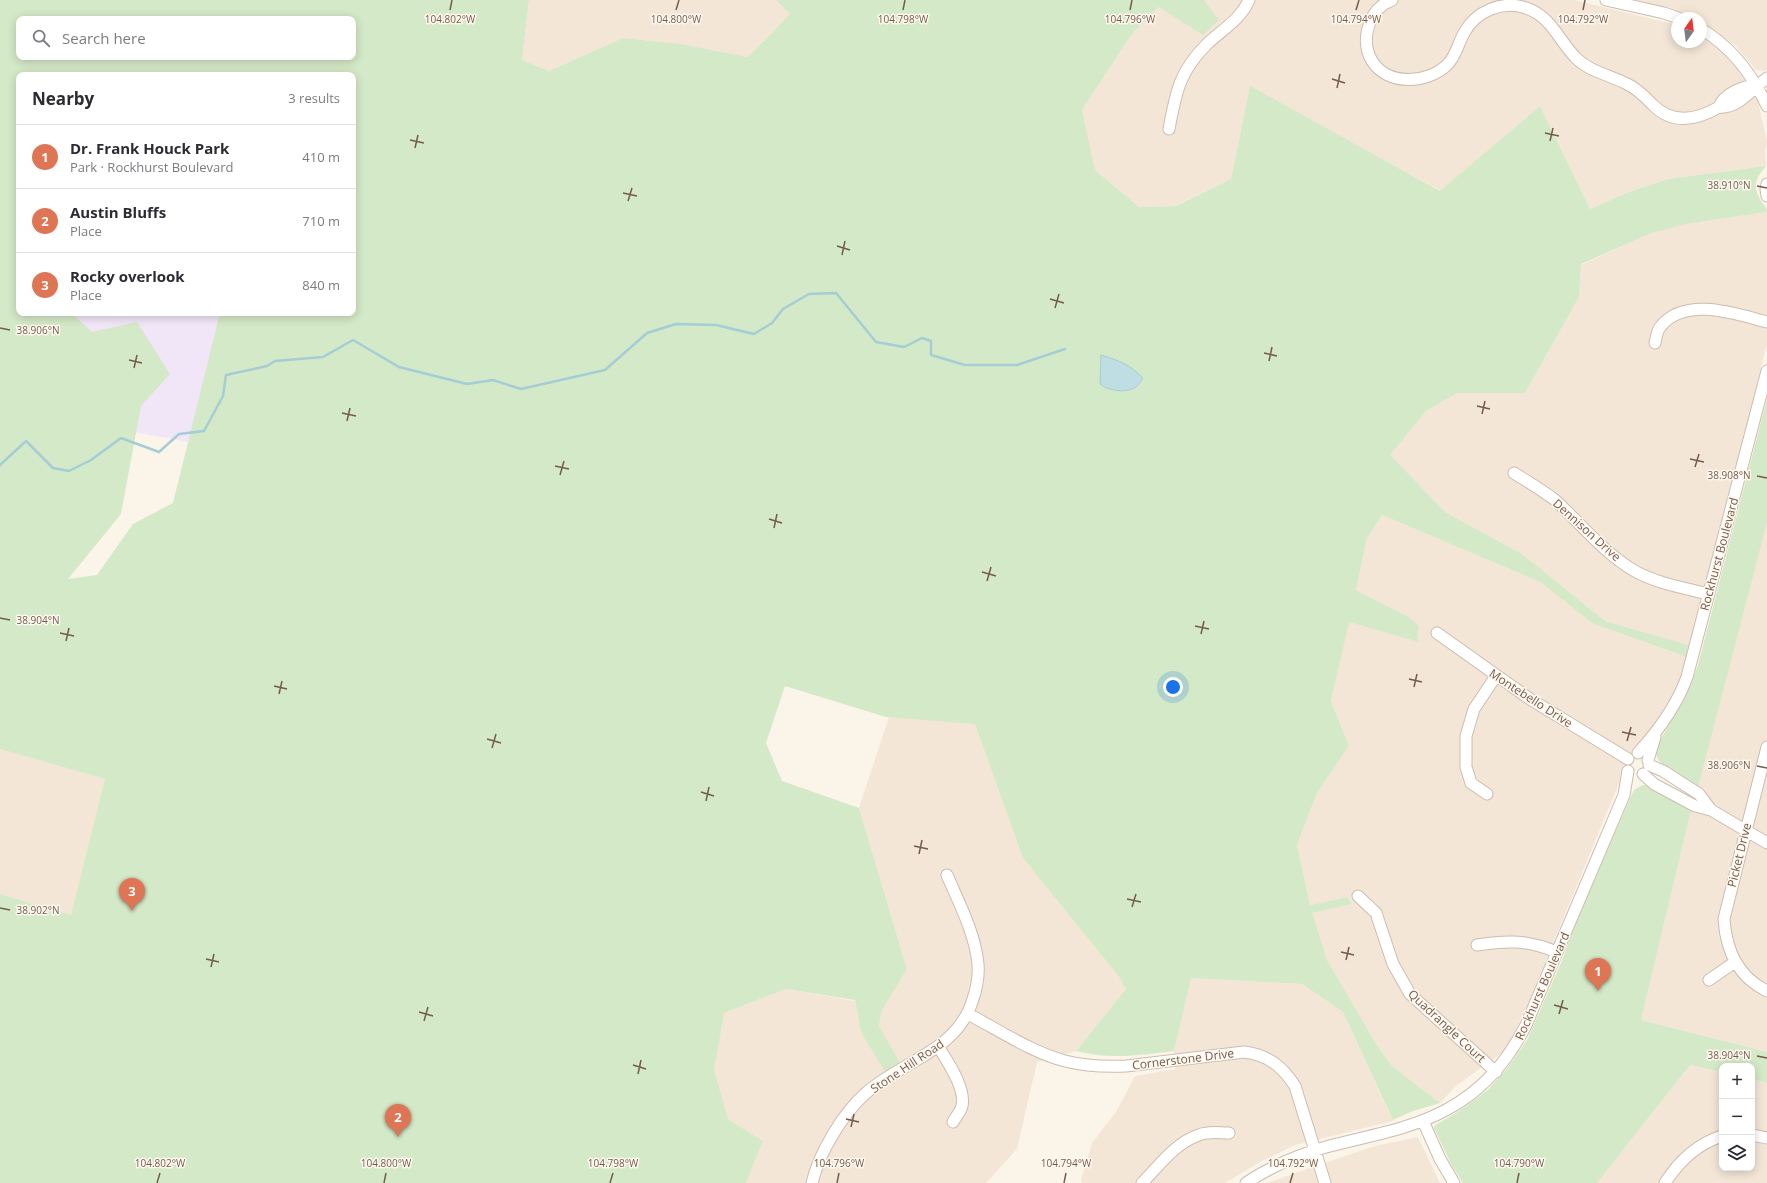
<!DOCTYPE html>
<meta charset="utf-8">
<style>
body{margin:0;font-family:"Open Sans",sans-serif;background:#f2f2f3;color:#2b2b33}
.controls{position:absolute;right:12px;bottom:12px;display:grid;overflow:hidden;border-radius:8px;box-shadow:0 2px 10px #0003}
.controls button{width:36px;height:36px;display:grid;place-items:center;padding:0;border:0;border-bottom:1px solid #e1e1e2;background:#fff;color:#2b2b33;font:20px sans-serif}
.compass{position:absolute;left:1671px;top:12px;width:36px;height:36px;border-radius:50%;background:#fff;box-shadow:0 2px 10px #0003;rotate:14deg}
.you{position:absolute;left:1173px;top:687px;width:14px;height:14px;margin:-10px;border:3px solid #fff;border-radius:50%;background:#1a73e8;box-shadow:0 0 0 6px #1a73e833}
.badge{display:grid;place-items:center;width:26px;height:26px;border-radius:50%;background:#de7655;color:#fff;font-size:13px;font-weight:700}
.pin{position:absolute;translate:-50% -33px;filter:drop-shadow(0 1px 2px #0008)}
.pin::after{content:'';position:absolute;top:21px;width:14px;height:12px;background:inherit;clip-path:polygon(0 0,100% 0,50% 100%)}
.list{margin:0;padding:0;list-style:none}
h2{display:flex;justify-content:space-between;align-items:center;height:52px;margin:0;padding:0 16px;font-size:17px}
h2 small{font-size:13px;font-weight:400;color:#7c7c81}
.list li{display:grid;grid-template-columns:26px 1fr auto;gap:12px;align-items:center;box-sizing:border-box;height:64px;padding:0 16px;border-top:1px solid #e1e1e2}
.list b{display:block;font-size:15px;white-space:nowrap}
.list p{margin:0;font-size:13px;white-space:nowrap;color:#7c7c81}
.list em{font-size:13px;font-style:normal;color:#7c7c81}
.icon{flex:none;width:22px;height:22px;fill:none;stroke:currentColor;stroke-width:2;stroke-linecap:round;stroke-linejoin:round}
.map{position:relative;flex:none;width:1767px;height:1183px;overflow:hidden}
.search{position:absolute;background:#fff;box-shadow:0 2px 10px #0003;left:16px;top:16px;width:340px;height:44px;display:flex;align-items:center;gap:10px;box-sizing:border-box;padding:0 14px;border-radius:8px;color:#7c7c81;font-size:15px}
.panel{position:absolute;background:#fff;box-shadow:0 2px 10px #0003;left:16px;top:72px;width:340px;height:244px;border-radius:8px}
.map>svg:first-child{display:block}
.residential{fill:#f3e6d7}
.education{fill:#f1e5f8}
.green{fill:#d4e9c7;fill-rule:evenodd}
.water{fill:#bedee4;stroke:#a4cdd5}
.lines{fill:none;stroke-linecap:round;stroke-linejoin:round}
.stream{stroke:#a4cdd5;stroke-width:2.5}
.minor-casing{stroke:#cdbcaf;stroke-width:13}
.minor{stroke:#fff;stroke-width:11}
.ticks{fill:none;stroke:#745c4d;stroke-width:1.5}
.labels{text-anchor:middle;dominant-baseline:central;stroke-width:3;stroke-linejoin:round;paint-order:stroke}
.street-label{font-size:12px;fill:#745c4d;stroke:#fef8ef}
.ticks-label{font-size:10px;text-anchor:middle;fill:#745c4d;stroke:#fef8ef;stroke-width:3;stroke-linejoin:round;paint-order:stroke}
</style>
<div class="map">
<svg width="1767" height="1183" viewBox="0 0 1767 1183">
<rect width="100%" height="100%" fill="#fbf4e8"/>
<path class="residential" d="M 529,0 L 776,0 L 790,14 L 748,57 L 681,44 L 623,38 L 549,71 L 522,60 Z
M 1204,0 L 1574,0 L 1677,25 L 1677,42 L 1701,42 L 1701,37 L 1726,54 L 1741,75 L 1758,102 L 1767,142 L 1765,152 L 1766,166 L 1668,179 L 1629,192 L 1590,209 L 1540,106 L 1441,191 L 1250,87 L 1231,179 L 1175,206 L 1139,207 L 1095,170 L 1082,110 L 1131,35 L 1159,7 L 1219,20 Z
M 1635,0 L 1767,0 L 1767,69 L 1764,71 L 1756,70 L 1735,45 L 1701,22 L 1701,18 L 1693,18 L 1672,9 Z
M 1767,212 L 1767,343 L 1740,452 L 1684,666 L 1677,687 L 1622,776 L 1527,1006 L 1513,1036 L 1503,1052 L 1457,1085 L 1440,1103 L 1392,1066 L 1378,1047 L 1327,960 L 1311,913 L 1352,904 L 1347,897 L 1310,905 L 1297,845 L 1317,793 L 1349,746 L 1331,701 L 1348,621 L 1419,641 L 1409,617 L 1356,590 L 1367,538 L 1382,515 L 1540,582 L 1592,623 L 1685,657 L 1688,646 L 1605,621 L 1522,554 L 1445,512 L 1389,455 L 1426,411 L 1457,393 L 1525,393 L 1579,297 L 1581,265 L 1652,233 L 1686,224 Z
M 1767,523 L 1767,1052 L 1641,1020 L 1691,811 Z
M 889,717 L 975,723 L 1023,858 L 1119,977 L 1126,989 L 1076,1051 L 1037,1062 L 1017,1149 L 986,1183 L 746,1183 L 763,1141 L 728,1119 L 712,1071 L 724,1013 L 786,989 L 855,1001 L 861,1032 L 879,1026 L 882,1009 L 907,969 L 859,808 Z
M 0,749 L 105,779 L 71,915 L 0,894 Z
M 1190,978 L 1302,984 L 1343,1012 L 1393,1121 L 1295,1145 L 1260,1162 L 1225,1183 L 1082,1183 L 1081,1180 L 1092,1143 L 1116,1112 L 1135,1076 L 1176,1069 L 1174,1051 Z
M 1690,1065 L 1722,1072 L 1722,1168 L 1752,1168 L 1752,1079 L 1767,1083 L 1767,1183 L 1597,1183 Z
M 1418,1137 L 1440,1183 L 1268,1183 L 1298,1172 L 1375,1146 Z"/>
<path class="education" d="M 0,0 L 19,19 L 19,313 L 265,313 L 248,452 L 0,409 Z"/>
<path class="green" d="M 0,0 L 529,0 L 522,60 L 549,71 L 623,38 L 681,44 L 748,57 L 790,14 L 776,0 L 1204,0 L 1219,20 L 1203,35 L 1159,7 L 1131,35 L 1082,110 L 1095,170 L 1139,207 L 1176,206 L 1231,179 L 1250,86 L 1440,191 L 1540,106 L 1590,209 L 1629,192 L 1668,179 L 1766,166 C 1754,180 1752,187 1763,204 C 1766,207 1767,208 1767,212 L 1686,224 L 1652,233 L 1581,264 L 1579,297 L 1525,393 L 1457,393 L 1426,411 L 1390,455 L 1445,512 L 1522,554 L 1605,621 L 1688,645 L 1686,657 L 1592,623 L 1540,582 L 1382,515 L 1367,538 L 1356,590 L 1409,617 L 1419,626 L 1417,635 L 1419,642 L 1349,622 L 1331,701 L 1349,746 L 1317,793 L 1297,845 L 1310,905 L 1347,897 L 1352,904 L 1312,913 L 1327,960 L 1378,1047 L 1392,1066 L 1440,1103 L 1413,1111 L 1393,1120 L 1343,1012 L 1302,984 L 1191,978 L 1174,1051 C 1140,1055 1111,1060 1076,1051 L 1126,989 L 1119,977 L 1023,858 L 975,724 L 886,717 L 785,686 L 766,743 L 782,781 L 859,808 L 907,969 L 882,1010 L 879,1026 L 900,1063 L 885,1072 L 861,1032 L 855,1000 L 786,989 L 724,1013 L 714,1070 L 728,1119 L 763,1141 L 746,1183 L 0,1183 L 0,894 L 71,915 L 105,779 L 0,749 ZM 19,19 L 353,19 L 353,57 L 19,57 ZM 19,75 L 353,75 L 353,313 L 220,313 L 173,503 L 133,524 L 97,575 L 68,579 L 121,514 L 141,406 L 170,374 L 137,322 L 92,332 L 71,313 L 19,313 Z
M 1767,399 L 1767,523 L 1698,787 C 1682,778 1656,769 1655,748 L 1683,702 L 1691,685 L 1698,665 Z
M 1643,785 L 1650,786 L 1691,811 L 1641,1020 L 1767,1052 L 1767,1083 L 1752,1079 L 1752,1066 L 1722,1066 L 1722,1072 L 1690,1065 L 1597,1183 L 1463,1183 L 1452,1166 L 1434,1128 L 1434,1126 L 1456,1113 L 1488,1090 L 1508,1067 L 1527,1040 L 1561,963 L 1581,909 L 1632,794 L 1635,789 Z"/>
<path class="water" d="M 1101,355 C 1120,361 1129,364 1143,378 C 1141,381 1139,384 1137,386 C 1128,394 1108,391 1100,384 Z"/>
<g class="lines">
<path class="stream" d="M 0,465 L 26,441 L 53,468 L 69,471 L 91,460 L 121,438 L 159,452 L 179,434 L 204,431 L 223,396 L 226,375 L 267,366 L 275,361 L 323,357 L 353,340 L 399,367 L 467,384 L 493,380 L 521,389 L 605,370 L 647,333 L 676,324 L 716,325 L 754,334 L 772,323 L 783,309 L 809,294 L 836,293 L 876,342 L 904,347 L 922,338 L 931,341 L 931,355 L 965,365 L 1017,365 L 1065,349"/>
<g class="minor-casing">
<path id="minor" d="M 1392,0 C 1390,2 1387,2 1384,4 C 1367,16 1361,43 1372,61 C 1388,86 1427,84 1447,65 C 1456,56 1458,44 1464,33 C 1476,11 1502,0 1526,8 C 1551,16 1559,41 1576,58 C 1590,72 1610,75 1627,84 C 1638,89 1645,97 1653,105 C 1673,125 1697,120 1719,107 C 1724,93 1744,86 1757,85
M 1606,0 L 1664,13 L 1678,18
M 1701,29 C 1732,47 1752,74 1767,106
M 1719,107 C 1738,109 1753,88 1767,78
M 1169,129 C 1176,92 1179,72 1207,44 C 1222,30 1241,19 1249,0
M 1767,184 L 1766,189 L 1767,196
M 1655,343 C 1656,338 1657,330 1661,326 C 1686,296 1736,314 1767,322
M 1514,473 C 1528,482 1542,490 1555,500 C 1581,524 1602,551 1633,570 C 1655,583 1684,588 1709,594
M 1437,633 L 1530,699 L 1628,759
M 1767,747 L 1724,919 C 1726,950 1738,977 1767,991
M 1638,753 C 1658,731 1677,705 1687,677 L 1767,371
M 1648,760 L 1655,737
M 1649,765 L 1663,771 L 1699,794 L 1711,810
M 1643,774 L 1654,784 L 1695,806 L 1711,810 L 1767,843
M 1487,794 L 1471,783 L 1466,767 L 1466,736 L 1474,709 L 1496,676
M 1358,896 L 1376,913 L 1393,964 L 1410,994 L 1496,1072
M 1477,945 C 1509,940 1527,940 1557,952
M 1709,980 L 1735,962
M 968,1014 C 999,1030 1031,1052 1065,1061 C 1085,1066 1105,1067 1126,1066 L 1244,1052 C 1268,1055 1282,1066 1295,1086 L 1325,1183
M 938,1046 C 947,1061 966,1088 962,1106 C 961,1111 955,1118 953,1122
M 1423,1121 L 1440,1159 L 1454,1183
M 1752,1135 L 1767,1138
M 812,1183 C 819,1153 843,1113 866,1093 C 902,1061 958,1051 973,999 C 977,987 979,976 978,964 C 975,933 959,903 947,875
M 1142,1183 C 1158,1167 1176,1142 1199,1135 C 1208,1131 1219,1133 1229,1133
M 1246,1183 C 1270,1167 1298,1155 1326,1147 C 1366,1136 1409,1130 1446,1110 C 1482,1091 1508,1061 1526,1025 L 1624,795 L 1628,771
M 1665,1183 C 1679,1161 1697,1144 1722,1136"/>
</g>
<use href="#minor" class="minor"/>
</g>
<path class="ticks" d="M 450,10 L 452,0M 676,10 L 679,0M 903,10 L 905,0M 1130,10 L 1132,0M 1356,10 L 1359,0M 1583,10 L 1585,0M 1332,79 L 1345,83M 1337,88 L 1340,74M 1545,133 L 1559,136M 410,140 L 424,143M 1550,141 L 1553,128M 415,148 L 418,135M 1757,186 L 1767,188M 623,193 L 637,196M 628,201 L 632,188M 837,246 L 850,250M 842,255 L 845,241M 1050,299 L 1064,303M 1055,308 L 1059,294M 0,328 L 10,330M 1264,353 L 1277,356M 129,360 L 142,363M 1269,361 L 1272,347M 134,368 L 137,355M 1477,406 L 1490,409M 342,413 L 356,416M 1482,414 L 1485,401M 347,421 L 350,408M 1690,459 L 1704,462M 555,466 L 569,469M 1695,467 L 1699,454M 560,475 L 564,461M 1757,476 L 1767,478M 769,519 L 782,523M 774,528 L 777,514M 982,572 L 996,576M 987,581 L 991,567M 0,618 L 10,620M 1195,626 L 1209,629M 60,633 L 74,636M 1201,634 L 1204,621M 66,641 L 69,628M 1409,679 L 1422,682M 274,686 L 287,689M 1414,687 L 1417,674M 279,694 L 282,681M 1622,732 L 1636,735M 487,739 L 501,743M 1627,741 L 1631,727M 492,748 L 496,734M 1757,766 L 1767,768M 701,792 L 714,796M 706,801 L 709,787M 914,846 L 928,849M 919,854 L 922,840M 1127,899 L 1141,902M 1132,907 L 1136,894M 0,908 L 10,910M 1341,952 L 1354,955M 206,959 L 219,962M 1346,960 L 1349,947M 211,967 L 214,954M 1554,1005 L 1568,1009M 419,1012 L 433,1016M 1559,1014 L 1563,1000M 424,1021 L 428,1007M 1757,1056 L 1767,1058M 633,1065 L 646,1069M 638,1074 L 641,1060M 846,1119 L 859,1122M 851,1127 L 854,1114M 157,1183 L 160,1173M 384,1183 L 386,1173M 610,1183 L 613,1173M 837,1183 L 839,1173M 1064,1183 L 1066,1173M 1290,1183 L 1293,1173M 1517,1183 L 1519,1173"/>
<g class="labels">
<g class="street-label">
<text transform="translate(1587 530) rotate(42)">Dennison Drive</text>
<text transform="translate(1719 554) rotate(-75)">Rockhurst Boulevard</text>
<text transform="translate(1531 698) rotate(33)">Montebello Drive</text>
<text transform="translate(1739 855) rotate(-76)">Picket Drive</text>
<text transform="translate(1542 986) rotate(-66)">Rockhurst Boulevard</text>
<text transform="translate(1447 1026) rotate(43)">Quadrangle Court</text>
<text transform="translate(1183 1059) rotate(-7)">Cornerstone Drive</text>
<text transform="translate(907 1066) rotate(-34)">Stone Hill Road</text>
</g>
</g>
<g class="ticks-label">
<text x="450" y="23">104.802°W</text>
<text x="676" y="23">104.800°W</text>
<text x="903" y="23">104.798°W</text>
<text x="1130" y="23">104.796°W</text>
<text x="1356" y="23">104.794°W</text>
<text x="1583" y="23">104.792°W</text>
<text x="1729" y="189">38.910°N</text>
<text x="38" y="334">38.906°N</text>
<text x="1729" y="479">38.908°N</text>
<text x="38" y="624">38.904°N</text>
<text x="1729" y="769">38.906°N</text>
<text x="38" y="914">38.902°N</text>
<text x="1729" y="1059">38.904°N</text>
<text x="160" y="1167">104.802°W</text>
<text x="386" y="1167">104.800°W</text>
<text x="613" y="1167">104.798°W</text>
<text x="839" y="1167">104.796°W</text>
<text x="1066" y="1167">104.794°W</text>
<text x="1293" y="1167">104.792°W</text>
<text x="1519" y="1167">104.790°W</text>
</g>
</svg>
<div class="controls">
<button>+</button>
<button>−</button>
<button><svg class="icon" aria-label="layers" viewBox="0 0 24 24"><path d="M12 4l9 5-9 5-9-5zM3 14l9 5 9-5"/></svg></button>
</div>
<svg class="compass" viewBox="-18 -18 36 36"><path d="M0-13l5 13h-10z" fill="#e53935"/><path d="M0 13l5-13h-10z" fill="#7c7c81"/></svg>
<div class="you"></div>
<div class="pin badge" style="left:1598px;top:991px">1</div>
<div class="pin badge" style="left:398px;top:1137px">2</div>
<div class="pin badge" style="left:132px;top:911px">3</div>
<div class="search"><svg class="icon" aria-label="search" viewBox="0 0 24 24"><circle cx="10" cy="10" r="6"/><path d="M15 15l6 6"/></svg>Search here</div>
<section class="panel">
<h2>Nearby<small>3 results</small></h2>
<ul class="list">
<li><span class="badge">1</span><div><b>Dr. Frank Houck Park</b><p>Park · Rockhurst Boulevard</p></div><em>410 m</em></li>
<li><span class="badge">2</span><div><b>Austin Bluffs</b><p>Place</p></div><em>710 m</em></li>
<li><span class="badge">3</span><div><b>Rocky overlook</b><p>Place</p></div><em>840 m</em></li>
</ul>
</section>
</div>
